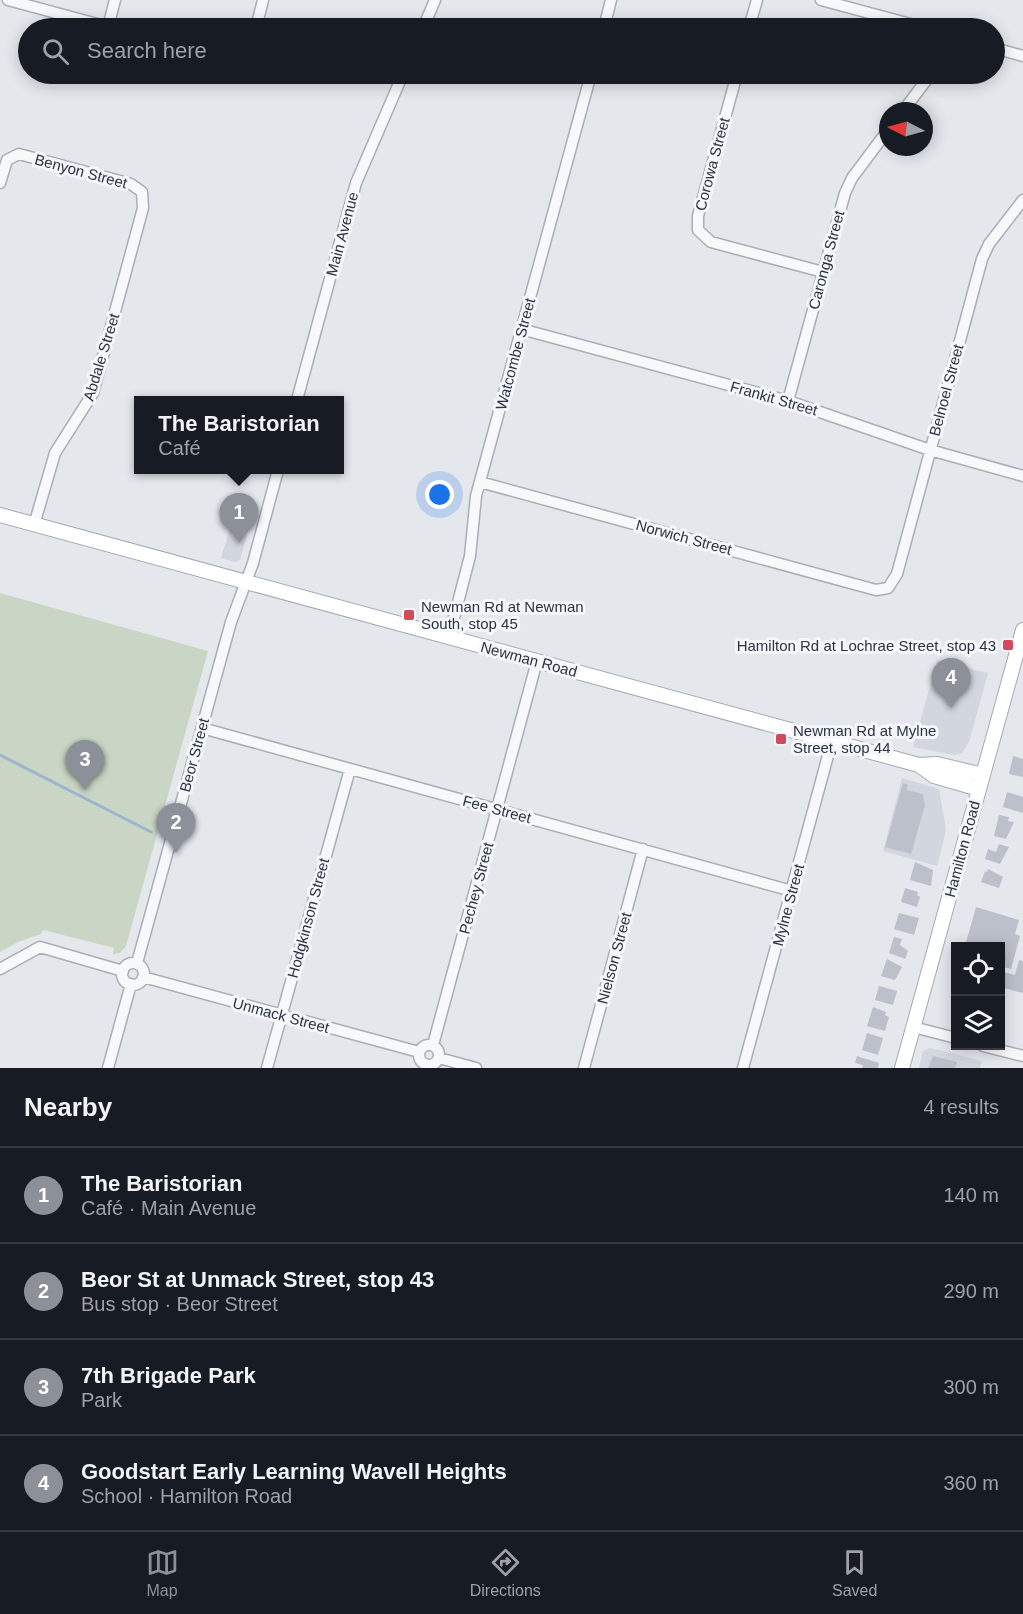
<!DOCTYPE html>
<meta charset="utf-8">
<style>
body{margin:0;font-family:Helvetica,sans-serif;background:#242831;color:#f1f3f6}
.controls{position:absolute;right:18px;bottom:18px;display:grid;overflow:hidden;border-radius:0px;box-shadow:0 3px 15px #0003}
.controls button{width:54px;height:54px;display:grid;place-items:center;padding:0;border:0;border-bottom:2px solid #363941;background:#171b24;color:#f1f3f6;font:30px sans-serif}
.compass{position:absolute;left:879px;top:102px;width:54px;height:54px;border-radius:50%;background:#171b24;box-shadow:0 3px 15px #0003;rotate:276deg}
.you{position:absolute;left:440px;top:495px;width:21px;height:21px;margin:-15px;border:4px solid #fff;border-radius:50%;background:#1a73e8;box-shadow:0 0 0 9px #1a73e833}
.badge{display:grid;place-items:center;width:39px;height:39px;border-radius:50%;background:#8c9099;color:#fff;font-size:20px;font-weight:700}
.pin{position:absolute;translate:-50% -50px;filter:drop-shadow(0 2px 3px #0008)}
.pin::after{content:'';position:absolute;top:32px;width:21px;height:18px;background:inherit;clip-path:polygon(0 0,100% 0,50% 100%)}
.popup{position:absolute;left:134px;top:396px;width:210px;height:78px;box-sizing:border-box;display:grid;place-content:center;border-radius:0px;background:#171b24;filter:drop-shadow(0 2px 4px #0005);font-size:20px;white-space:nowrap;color:#9ea1a6}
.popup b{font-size:22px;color:#f1f3f6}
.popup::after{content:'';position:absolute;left:50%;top:100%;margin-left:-12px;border:12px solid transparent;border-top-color:#171b24}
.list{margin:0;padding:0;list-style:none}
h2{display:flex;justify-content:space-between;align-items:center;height:78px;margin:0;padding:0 24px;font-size:26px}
h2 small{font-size:20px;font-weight:400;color:#9ea1a6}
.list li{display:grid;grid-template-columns:39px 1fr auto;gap:18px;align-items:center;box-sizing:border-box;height:96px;padding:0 24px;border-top:2px solid #363941}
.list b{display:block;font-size:22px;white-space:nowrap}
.list p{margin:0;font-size:20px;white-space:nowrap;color:#9ea1a6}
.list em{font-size:20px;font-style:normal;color:#9ea1a6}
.icon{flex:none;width:33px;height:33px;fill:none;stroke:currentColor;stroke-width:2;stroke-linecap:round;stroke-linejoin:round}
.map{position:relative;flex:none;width:1023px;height:1068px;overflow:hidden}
.search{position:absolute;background:#171b24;box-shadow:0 3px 15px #0003;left:18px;right:18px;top:18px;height:66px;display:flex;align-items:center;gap:15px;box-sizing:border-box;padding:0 21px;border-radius:33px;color:#9ea1a6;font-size:22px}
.sheet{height:462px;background:#171b24}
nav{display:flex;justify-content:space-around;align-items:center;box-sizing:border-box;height:84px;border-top:2px solid #363941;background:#171b24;font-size:16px;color:#9ea1a6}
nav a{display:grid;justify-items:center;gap:3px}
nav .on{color:#8c9099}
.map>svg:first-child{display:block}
.built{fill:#d2d6de}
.green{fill:#c9d6c5}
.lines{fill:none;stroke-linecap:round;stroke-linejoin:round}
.stream{stroke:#9fb4cc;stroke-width:3}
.building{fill:#bbc0ca}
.minor-casing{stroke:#a9aeb7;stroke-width:13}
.major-casing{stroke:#a3abb8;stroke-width:16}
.minor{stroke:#f7f8fa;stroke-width:10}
.major{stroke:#fff;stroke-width:14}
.poi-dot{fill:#d1495b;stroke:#f4f6f9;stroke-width:2}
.labels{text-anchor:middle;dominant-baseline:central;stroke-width:6;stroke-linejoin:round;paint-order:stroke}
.street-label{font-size:15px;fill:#2b3445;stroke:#f4f6f9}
.poi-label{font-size:15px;fill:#2b3445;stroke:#f4f6f9;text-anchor:start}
</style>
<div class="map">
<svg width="1023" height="1068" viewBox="0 0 1023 1068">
<rect width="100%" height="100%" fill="#e4e7ec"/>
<path class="built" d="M 233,518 L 251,520 L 240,560 L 235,562 L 221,558 Z
M 937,661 L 988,673 L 969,742 L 962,753 L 954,755 L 913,747 Z
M 902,778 L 939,789 L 946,830 L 937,866 L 883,851 Z
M 930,1048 L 982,1061 L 980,1068 L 919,1068 L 923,1051 Z"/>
<path class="green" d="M 0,593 L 208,651 L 126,946 L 120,953 L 113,954 L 114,948 L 43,930 L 41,934 L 18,942 L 0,952 Z"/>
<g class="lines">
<path class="stream" d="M 0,755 L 151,832"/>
</g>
<path class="building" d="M 1013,756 L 1023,759 L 1023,777 L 1009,774 Z
M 903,783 L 908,785 L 906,790 L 923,794 L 925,805 L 911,854 L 885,847 Z
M 1007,792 L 1023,797 L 1023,813 L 1003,807 Z
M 999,815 L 1009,817 L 1008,821 L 1014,822 L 1006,839 L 994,836 Z
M 999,844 L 1009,847 L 1000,864 L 985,859 L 988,849 L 996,852 Z
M 915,862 L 933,870 L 931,886 L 910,880 Z
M 988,869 L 1003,877 L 999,888 L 981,882 L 985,871 L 987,872 Z
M 905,888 L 918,892 L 917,895 L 920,897 L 917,907 L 901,902 Z
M 976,907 L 1019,920 L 1015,934 L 1020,936 L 1011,969 L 1000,966 L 1000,946 L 965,946 Z
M 899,913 L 919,918 L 914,935 L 894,929 Z
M 894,937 L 902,939 L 900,945 L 908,951 L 905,959 L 889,953 Z
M 887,959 L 902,967 L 895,980 L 881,976 Z
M 1019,960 L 1023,961 L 1023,993 L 1000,987 L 1000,971 L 1015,975 Z
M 879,986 L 897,991 L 893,1005 L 875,1000 Z
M 873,1007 L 886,1012 L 885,1015 L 889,1017 L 885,1031 L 867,1026 Z
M 867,1033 L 883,1038 L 878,1055 L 862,1050 Z
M 857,1056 L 879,1063 L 878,1068 L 862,1068 L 863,1065 L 855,1063 Z
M 933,1056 L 957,1062 L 955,1068 L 928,1068 Z"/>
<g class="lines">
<g class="minor-casing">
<path id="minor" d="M 8,0 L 112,28
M 821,0 L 925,28
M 108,27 L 115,0
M 256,28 L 263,0
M 423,28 L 435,0
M 604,28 L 611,0
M 749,28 L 757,0
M 994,48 L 1023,56
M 737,74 L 698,216 L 698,230 L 711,242 L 823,272
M 903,111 L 931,74
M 0,183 L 7,160 L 19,154 L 131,184 L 142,192
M 521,329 L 788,401 L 930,450 L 1023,476
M 297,400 L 356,183 L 403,74
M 788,401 L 845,193 L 852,178 L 888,130
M 480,482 L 876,590 L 888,588 L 897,574 L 982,259 L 989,244 L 1023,200
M 34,525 L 55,453 L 93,393 L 143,208 L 142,192
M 449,637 L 470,556 L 476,496 L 591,74
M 202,728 L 792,891
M 137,963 L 231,622 L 253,563 L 278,470
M122 974a11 11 0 1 1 22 0a11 11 0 1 1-22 0Z
M 0,969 L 40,947 L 123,971
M 143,977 L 419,1052
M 913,1027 L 956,1038
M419 1055a10 10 0 1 1 20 0a10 10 0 1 1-20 0Z
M 433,1045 L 537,661
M 983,1046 L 1023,1056
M 439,1058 L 476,1068
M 108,1068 L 131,984
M 267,1068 L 350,769
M 584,1068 L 643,849
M 743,1068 L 832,741"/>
</g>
<g class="major-casing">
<path id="major" d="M 0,515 L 919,765 L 937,764 L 983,775
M 919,765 L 934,776 L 979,789
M 902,1068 L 1023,630"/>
</g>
<use href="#minor" class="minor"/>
<use href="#major" class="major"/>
</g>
<g class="poi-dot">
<rect x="403" y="609" width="12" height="12" rx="3"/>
<rect x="1002" y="639" width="12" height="12" rx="3"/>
<rect x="775" y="733" width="12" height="12" rx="3"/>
</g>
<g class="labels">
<g class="street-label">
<text transform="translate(712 164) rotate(-75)">Corowa Street</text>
<text transform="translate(81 171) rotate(15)">Benyon Street</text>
<text transform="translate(342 234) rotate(-75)">Main Avenue</text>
<text transform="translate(826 260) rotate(-75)">Caronga Street</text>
<text transform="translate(515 354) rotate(-75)">Watcombe Street</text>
<text transform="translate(101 357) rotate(-73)">Abdale Street</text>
<text transform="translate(946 390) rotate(-75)">Belnoel Street</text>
<text transform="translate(774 398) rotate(16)">Frankit Street</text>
<text transform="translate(684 537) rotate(15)">Norwich Street</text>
<text transform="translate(529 659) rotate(15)">Newman Road</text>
<text transform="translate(194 755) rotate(-75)">Beor Street</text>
<text transform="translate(497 809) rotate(15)">Fee Street</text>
<text transform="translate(962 849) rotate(-75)">Hamilton Road</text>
<text transform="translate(476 888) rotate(-75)">Pechey Street</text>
<text transform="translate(788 905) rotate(-75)">Mylne Street</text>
<text transform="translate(308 918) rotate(-75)">Hodgkinson Street</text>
<text transform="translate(614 958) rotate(-75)">Nielson Street</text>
<text transform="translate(281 1015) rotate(15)">Unmack Street</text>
</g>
<g class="poi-label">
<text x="421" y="606">Newman Rd at Newman<tspan x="421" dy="17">South, stop 45</tspan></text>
<text x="996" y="645" text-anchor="end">Hamilton Rd at Lochrae Street, stop 43</text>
<text x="793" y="730">Newman Rd at Mylne<tspan x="793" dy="17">Street, stop 44</tspan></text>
</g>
</g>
</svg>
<div class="controls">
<button><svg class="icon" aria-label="locate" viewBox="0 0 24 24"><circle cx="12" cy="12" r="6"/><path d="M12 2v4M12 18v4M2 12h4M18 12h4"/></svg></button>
<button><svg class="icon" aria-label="layers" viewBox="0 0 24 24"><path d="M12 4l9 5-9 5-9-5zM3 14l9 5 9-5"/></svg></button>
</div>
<svg class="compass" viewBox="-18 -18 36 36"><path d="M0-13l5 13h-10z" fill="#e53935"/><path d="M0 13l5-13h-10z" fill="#9ea1a6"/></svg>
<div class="you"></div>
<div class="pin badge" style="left:239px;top:543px">1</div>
<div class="popup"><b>The Baristorian</b>Café</div>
<div class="pin badge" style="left:176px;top:853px">2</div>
<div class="pin badge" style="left:85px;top:790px">3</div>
<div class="pin badge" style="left:951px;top:708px">4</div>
<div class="search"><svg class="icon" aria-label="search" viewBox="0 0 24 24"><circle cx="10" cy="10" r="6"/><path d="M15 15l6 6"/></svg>Search here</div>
</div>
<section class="sheet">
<h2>Nearby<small>4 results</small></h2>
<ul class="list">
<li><span class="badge">1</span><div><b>The Baristorian</b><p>Café · Main Avenue</p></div><em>140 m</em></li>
<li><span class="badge">2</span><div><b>Beor St at Unmack Street, stop 43</b><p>Bus stop · Beor Street</p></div><em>290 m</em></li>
<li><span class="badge">3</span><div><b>7th Brigade Park</b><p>Park</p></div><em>300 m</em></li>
<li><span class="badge">4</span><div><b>Goodstart Early Learning Wavell Heights</b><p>School · Hamilton Road</p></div><em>360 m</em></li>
</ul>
</section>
<nav>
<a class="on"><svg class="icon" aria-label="map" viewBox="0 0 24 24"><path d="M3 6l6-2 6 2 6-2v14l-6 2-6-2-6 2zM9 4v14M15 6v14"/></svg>Map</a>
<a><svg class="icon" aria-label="directions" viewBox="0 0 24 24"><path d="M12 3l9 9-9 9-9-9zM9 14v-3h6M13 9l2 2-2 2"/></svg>Directions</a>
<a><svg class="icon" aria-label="saved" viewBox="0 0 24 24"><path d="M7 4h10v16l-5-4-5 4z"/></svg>Saved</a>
</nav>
